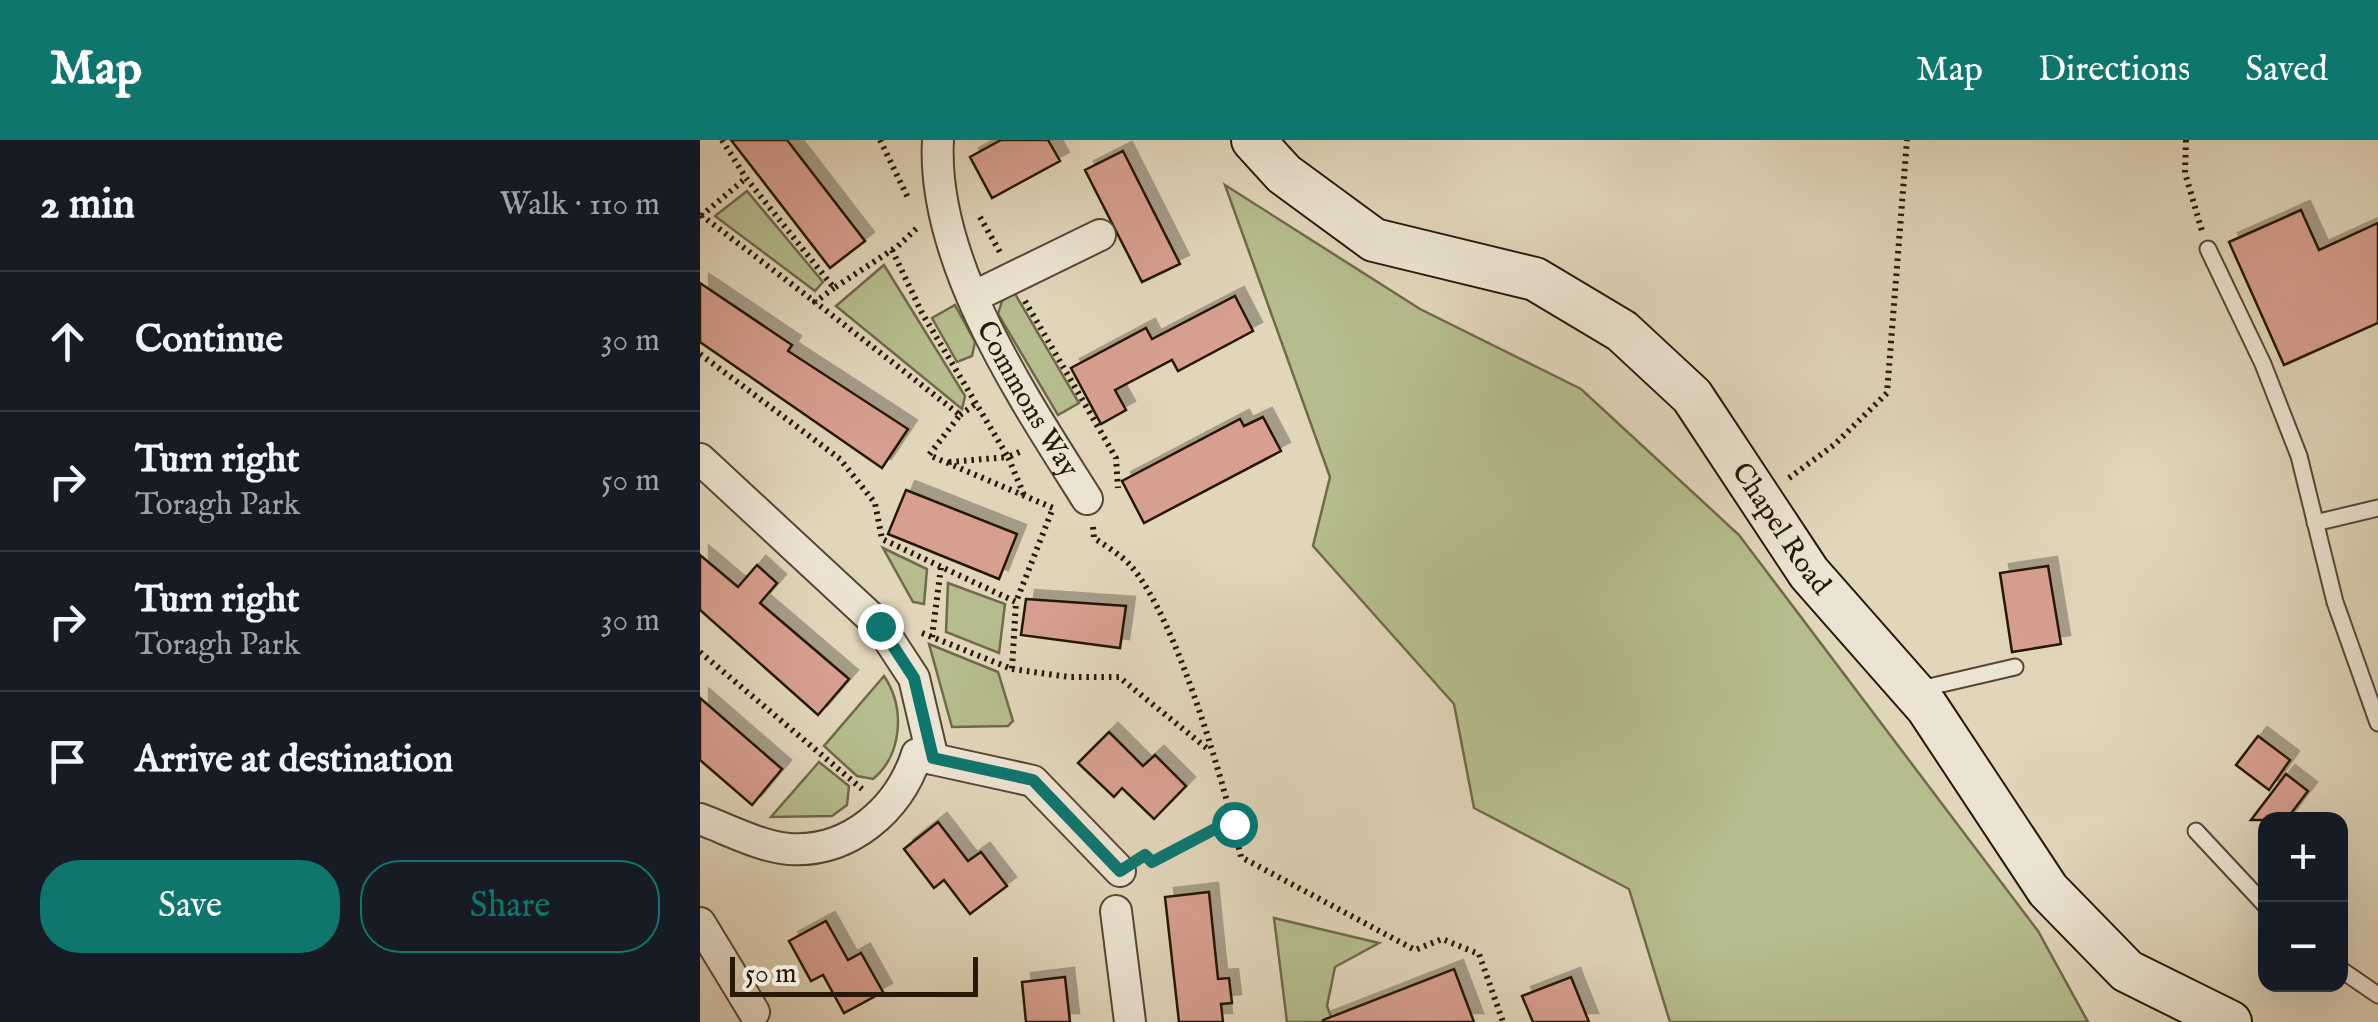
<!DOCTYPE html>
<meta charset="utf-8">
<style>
body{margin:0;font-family:"IM FELL English",serif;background:#242831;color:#f1f3f6}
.controls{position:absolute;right:30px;bottom:30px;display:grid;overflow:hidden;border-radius:20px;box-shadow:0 10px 40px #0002}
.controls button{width:90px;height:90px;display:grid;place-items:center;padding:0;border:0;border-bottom:2px solid #363941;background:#171b24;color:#f1f3f6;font:50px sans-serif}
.scale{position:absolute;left:30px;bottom:25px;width:248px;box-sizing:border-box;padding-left:10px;border:5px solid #281805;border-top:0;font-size:28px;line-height:35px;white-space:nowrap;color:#281805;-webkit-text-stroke:8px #ece4d2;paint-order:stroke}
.stop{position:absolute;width:30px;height:30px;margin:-22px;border:8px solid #0f766e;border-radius:50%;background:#fff}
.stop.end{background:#0f766e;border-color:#fff;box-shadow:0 2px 10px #0008}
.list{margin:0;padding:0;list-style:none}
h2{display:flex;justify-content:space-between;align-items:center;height:130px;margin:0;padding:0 40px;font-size:42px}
h2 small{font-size:32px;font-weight:400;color:#9ea1a6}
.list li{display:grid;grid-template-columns:65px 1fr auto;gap:30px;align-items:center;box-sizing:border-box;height:140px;padding:0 40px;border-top:2px solid #363941}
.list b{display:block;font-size:38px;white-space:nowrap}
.list p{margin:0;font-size:32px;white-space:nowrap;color:#9ea1a6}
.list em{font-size:32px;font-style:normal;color:#9ea1a6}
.actions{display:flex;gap:20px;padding:30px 40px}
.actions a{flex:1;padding:22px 0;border:2px solid #0f766e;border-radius:40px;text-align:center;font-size:35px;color:#0f766e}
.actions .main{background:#0f766e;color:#fff}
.icon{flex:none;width:55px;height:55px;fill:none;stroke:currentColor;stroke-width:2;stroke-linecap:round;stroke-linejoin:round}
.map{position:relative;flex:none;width:1678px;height:882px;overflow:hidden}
header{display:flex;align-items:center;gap:60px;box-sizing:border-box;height:140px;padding:0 50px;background:#0f766e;color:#fff}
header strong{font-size:48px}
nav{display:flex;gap:55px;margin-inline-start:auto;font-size:35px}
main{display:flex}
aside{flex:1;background:#171b24}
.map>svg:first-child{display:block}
.green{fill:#b6bc8d;stroke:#6f6a49;stroke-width:2.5}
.building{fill:#d79f8f;stroke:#281805;stroke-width:2.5;filter:url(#shadow)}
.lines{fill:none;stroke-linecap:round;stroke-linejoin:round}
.lane-casing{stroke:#564732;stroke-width:19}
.street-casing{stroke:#564732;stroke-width:34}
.secondary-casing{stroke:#281805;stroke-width:46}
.path{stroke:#281805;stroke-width:6;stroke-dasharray:2.5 5;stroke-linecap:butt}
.lane{stroke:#ece4d2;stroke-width:15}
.street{stroke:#ece4d2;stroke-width:30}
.secondary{stroke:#ece4d2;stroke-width:42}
.route{stroke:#0f766e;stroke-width:12}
.labels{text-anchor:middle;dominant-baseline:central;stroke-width:10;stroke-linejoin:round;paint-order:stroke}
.street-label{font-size:28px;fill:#281805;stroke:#ece4d2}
</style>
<header>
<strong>Map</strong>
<nav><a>Map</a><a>Directions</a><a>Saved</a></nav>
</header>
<main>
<aside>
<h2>2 min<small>Walk · 110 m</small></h2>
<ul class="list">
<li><svg class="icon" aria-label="ahead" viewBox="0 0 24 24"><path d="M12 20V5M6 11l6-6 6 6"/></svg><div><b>Continue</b></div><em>30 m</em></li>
<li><svg class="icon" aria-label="right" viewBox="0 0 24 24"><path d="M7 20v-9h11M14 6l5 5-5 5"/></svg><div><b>Turn right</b><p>Toragh Park</p></div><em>50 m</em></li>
<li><svg class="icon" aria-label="right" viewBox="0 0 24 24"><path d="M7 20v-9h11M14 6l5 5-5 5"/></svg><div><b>Turn right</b><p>Toragh Park</p></div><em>30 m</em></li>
<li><svg class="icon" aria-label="arrive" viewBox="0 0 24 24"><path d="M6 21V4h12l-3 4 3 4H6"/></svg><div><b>Arrive at destination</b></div></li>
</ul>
<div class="actions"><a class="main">Save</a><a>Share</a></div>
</aside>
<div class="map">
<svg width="1678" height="882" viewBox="0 0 1678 882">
<defs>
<filter id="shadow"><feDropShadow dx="9" dy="-9" stdDeviation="0" flood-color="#0004"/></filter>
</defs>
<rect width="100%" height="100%" fill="#e1d5ba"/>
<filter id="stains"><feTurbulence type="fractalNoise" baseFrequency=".002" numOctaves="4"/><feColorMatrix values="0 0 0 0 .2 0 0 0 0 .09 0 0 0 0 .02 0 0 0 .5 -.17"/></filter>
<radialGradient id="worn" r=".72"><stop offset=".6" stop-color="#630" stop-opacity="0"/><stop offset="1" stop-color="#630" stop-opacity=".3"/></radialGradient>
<path class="green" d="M 525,45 L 720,169 L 881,249 L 1039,395 L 1338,791 L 1388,882 L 970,882 L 929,749 L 774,668 L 754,564 L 613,406 L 630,337 Z
M 47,51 L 123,142 L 115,151 L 15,76 Z
M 184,125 L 265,256 L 262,269 L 136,166 Z
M 314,152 L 379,263 L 358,275 L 298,174 L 303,158 Z
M 255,165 L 275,202 L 272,216 L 257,222 L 232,178 Z
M 183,408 L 227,429 L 224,464 L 213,462 Z
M 248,443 L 305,464 L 299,513 L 246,492 Z
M 229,504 L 298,532 L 313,581 L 308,586 L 252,587 Z
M 184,536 C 205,567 203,614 173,639 L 157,636 L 124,606 Z
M 119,622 L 149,646 L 147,665 L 132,676 L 71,677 Z
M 574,778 L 679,803 L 635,827 L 627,866 L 633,882 L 587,882 Z"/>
<path class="building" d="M 31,0 L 87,0 L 165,101 L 130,128 Z
M 301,0 L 348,0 L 360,21 L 292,58 L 270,17 Z
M 423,11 L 480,124 L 442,142 L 385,30 Z
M 1601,70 L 1619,110 L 1678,83 L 1678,183 L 1584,225 L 1529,102 Z
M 0,143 L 92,205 L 88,211 L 208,289 L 182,328 L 0,202 Z
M 535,156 L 553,191 L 478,231 L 472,220 L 415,250 L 426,270 L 401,284 L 371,228 L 446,188 L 452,199 Z
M 563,277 L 581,311 L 444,383 L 422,341 L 540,279 L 544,286 Z
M 206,350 L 317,394 L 299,439 L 188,394 Z
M 0,415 L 38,447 L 57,425 L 77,443 L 60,463 L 149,539 L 118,575 L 0,470 Z
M 1348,426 L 1361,504 L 1312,512 L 1300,433 Z
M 326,459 L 426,466 L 420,508 L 321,495 Z
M 0,558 L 82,629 L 52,665 L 0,620 Z
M 409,592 L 443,626 L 455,615 L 486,646 L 454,679 L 422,648 L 414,657 L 378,623 Z
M 1558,596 L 1590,620 L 1569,650 L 1536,625 Z
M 1586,634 L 1608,651 L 1586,680 L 1551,680 Z
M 238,682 L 268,721 L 281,712 L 307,746 L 270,774 L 244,740 L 234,748 L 204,709 Z
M 509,752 L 518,839 L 529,838 L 532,863 L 521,864 L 523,882 L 479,882 L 465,757 Z
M 126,781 L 148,820 L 161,813 L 183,852 L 144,873 L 123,835 L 111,841 L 89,801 Z
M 754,829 L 774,882 L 623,882 L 623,880 Z
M 365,837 L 370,882 L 326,882 L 322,842 Z
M 871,837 L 889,882 L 833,882 L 822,856 Z"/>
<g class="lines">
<g class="lane-casing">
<path id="lane" d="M 1508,109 L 1563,224 L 1599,316 L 1635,462 L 1678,583
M 1615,383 L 1678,368
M 1216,550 L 1315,527
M 1496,691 L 1566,766
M 1640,829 L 1678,855"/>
</g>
<g class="street-casing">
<g id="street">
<path id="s1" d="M 238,0 C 231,122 324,259 387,359"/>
<path d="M 275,156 L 400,95"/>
<path d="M 0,319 L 180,486 L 214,538 L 233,619 L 217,614 C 199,670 149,713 89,709 C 61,707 27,689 0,679"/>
<path d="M 233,619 L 333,641 L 420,731"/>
<path d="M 416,771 L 430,882"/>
<path d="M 0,783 L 54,872"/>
</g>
</g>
<g class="secondary-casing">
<g id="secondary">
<path id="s2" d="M 553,0 L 584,34 L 674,100 L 835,139 L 922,191 L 992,256 L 1109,433 L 1227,567 L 1348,750 L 1427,831 L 1530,882"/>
</g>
</g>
<path class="path" d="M 22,0 L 46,38 L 134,148 L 198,106 L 217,88
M 180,0 L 209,60
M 1486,0 L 1485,33 L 1502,91
M 1,75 L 115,162
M 1,76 L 46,38
M 280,77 L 301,114
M 192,110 L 222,173 L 308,317 L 324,310
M 325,161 L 416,318 L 418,348
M 0,214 L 140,319 L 175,363 L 182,399 L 316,462 L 353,368 L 229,315 L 260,275 L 115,162 L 134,148
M 260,275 L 277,263
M 249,322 L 308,317 L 324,355
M 1089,338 L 1134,305 L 1187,253 L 1207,0
M 393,387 L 394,398 C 406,406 421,415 431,426 C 477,479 525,646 541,717 L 715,810 L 742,799 L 779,814 L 803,882
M 222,493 L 312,529 L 316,462
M 232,497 L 241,427
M 0,512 L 162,649
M 312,529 L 369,537 L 419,537 L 509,610
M 447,717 L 452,723 L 532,680"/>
<use href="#lane" class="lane"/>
<use href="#street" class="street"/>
<use href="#secondary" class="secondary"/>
</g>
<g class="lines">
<path class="route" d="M 180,486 L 214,538 L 233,618 L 333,640 L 420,731 L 445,715 L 452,722 L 532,680 L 534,684"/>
</g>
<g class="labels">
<g class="street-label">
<text stroke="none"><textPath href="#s1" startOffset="278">Commons Way</textPath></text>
<text stroke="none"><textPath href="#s2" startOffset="680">Chapel Road</textPath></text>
</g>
</g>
<rect width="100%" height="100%" filter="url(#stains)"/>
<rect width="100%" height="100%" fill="url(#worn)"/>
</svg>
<div class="controls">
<button>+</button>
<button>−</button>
</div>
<div class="scale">50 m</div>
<div class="stop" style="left:534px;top:684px"></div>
<div class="stop end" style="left:180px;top:486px"></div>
</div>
</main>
